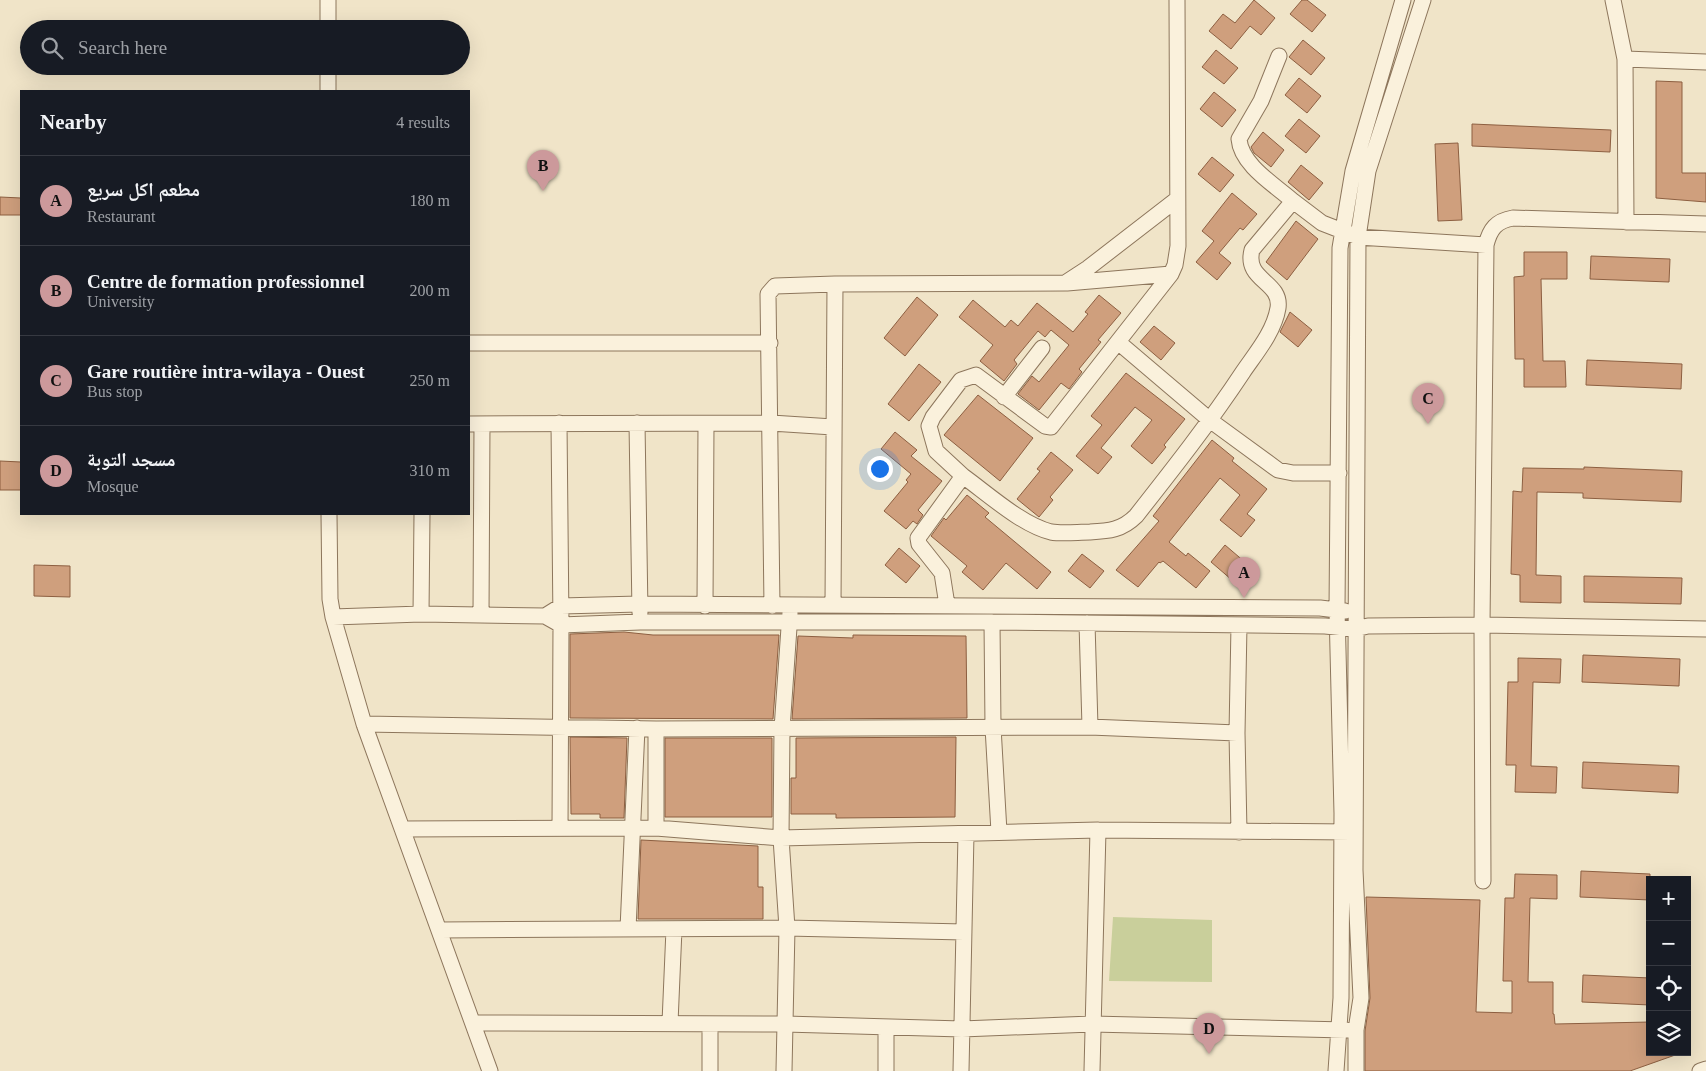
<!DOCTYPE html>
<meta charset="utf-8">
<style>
body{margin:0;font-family:"Times New Roman","Noto Naskh Arabic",serif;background:#242831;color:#f1f3f6}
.controls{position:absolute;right:15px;bottom:15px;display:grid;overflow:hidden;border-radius:0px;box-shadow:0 5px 20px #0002}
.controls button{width:45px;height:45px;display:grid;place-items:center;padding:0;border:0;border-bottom:1px solid #363941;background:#171b24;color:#f1f3f6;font:25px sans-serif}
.you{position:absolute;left:879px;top:468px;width:18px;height:18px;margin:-12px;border:4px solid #fff;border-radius:50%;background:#1a73e8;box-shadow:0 0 0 8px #1a73e833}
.badge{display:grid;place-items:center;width:32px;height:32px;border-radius:50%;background:#cc999b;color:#111;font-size:16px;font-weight:700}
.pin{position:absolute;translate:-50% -41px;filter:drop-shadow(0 1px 2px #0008)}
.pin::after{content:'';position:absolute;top:26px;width:18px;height:15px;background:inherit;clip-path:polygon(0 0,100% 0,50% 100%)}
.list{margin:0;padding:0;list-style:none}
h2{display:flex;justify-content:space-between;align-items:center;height:65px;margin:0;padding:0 20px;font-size:21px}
h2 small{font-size:16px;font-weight:400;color:#9ea1a6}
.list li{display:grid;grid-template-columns:32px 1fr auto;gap:15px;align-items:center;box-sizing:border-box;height:90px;padding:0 20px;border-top:1px solid #363941}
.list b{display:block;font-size:19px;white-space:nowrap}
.list p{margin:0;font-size:16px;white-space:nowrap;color:#9ea1a6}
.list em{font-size:16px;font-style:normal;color:#9ea1a6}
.icon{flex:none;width:28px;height:28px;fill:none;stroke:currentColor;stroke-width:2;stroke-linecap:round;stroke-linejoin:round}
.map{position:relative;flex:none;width:1706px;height:1071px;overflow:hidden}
.search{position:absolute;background:#171b24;box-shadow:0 5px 20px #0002;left:20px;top:20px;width:450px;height:55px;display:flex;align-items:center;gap:12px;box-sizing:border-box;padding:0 18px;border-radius:28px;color:#9ea1a6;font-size:19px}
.panel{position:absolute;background:#171b24;box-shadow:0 5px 20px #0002;left:20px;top:90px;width:450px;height:425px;border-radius:0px}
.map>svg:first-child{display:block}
.grass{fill:#c9cf9b}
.building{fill:#cf9f7d;stroke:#8d5f41}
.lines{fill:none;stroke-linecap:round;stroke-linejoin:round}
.minor-casing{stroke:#8d765c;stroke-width:17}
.minor{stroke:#faf1dc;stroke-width:15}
</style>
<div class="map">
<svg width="1706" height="1071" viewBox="0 0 1706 1071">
<rect width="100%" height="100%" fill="#f0e4c8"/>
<path class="grass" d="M 1113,917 L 1212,920 L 1212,982 L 1109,981 Z"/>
<path class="building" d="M 1254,0 L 1275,18 L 1261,35 L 1250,26 L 1231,49 L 1209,31 L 1223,14 L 1235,23 Z
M 1302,0 L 1307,0 L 1326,15 L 1312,32 L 1290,14 Z
M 1303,40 L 1325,58 L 1311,75 L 1289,57 Z
M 1216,50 L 1238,68 L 1224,84 L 1202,67 Z
M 1299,78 L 1321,96 L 1307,113 L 1285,95 Z
M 1656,81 L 1682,82 L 1682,173 L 1706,173 L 1706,202 L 1656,198 Z
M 1214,92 L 1236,110 L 1222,127 L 1200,109 Z
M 1299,119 L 1320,136 L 1306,153 L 1285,136 Z
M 1472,124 L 1611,130 L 1610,152 L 1472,146 Z
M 1263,132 L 1284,150 L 1271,167 L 1254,153 L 1251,147 Z
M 1458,143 L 1462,220 L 1438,221 L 1435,144 Z
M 1212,157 L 1234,175 L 1220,192 L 1198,174 Z
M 1301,165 L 1323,183 L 1309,200 L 1288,182 Z
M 1232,193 L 1257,214 L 1243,230 L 1240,228 L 1219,253 L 1231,263 L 1217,280 L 1196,262 L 1214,241 L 1202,231 Z
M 0,197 L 21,198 L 21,215 L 0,215 Z
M 1296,221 L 1318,239 L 1287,280 L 1266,262 Z
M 1524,252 L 1567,252 L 1567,279 L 1541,279 L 1543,361 L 1565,361 L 1566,387 L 1524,387 L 1524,359 L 1515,359 L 1514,277 L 1524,276 Z
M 1591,256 L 1670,259 L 1669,282 L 1590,279 Z
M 1099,295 L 1121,313 L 1098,340 L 1101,342 L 1079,369 L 1082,372 L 1069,389 L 1061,383 L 1039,410 L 1018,394 L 1032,376 L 1039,382 L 1069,345 L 1051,330 L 1045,337 L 1038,331 L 1014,360 L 1017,364 L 1004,381 L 980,361 L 993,345 L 959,317 L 973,300 L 1005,327 L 1011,320 L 1018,326 L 1037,303 L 1073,332 L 1088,314 L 1085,312 Z
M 917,297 L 938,315 L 905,356 L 884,338 Z
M 1290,312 L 1312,330 L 1298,347 L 1280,332 Z
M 1154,326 L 1175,343 L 1161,360 L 1140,342 Z
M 1587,360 L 1682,364 L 1681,389 L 1586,385 Z
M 919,364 L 941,382 L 909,421 L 888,404 Z
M 1126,373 L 1185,419 L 1164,445 L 1166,447 L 1152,464 L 1131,446 L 1152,420 L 1135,407 L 1101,448 L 1112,457 L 1098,474 L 1076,456 L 1102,425 L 1091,416 Z
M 978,395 L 1033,438 L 1000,481 L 944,435 Z
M 895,432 L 917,450 L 911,456 L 942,481 L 918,510 L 923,515 L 917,524 L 913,521 L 906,529 L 884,511 L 908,482 L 906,480 L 911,474 L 881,449 Z
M 1212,440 L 1234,458 L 1232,461 L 1267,489 L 1247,514 L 1255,520 L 1241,537 L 1220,520 L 1240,495 L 1220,478 L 1169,542 L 1186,556 L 1188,553 L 1210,571 L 1196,588 L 1163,561 L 1160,563 L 1159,562 L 1138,587 L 1116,570 L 1159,521 L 1153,516 Z
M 1051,452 L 1073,470 L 1050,497 L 1053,500 L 1039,517 L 1017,499 L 1040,471 L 1037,469 Z
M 0,461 L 21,462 L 21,490 L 0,490 Z
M 1584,467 L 1682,471 L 1681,502 L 1583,498 L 1583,493 L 1537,492 L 1536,575 L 1561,576 L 1561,603 L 1520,602 L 1520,575 L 1511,574 L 1513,491 L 1522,492 L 1523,468 L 1584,469 Z
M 967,495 L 989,513 L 985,517 L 1051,572 L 1037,589 L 1006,563 L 983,590 L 962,572 L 967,566 L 931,536 L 944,518 L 946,520 Z
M 1225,545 L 1246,563 L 1232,580 L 1211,562 Z
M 899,548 L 920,566 L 906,583 L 885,565 Z
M 1082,554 L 1104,571 L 1090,588 L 1068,571 Z
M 34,565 L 70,566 L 70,597 L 34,596 Z
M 1584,576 L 1682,578 L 1681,604 L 1584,602 Z
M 624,632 L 653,635 L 779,635 L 773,719 L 570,718 L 570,634 Z
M 853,635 L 966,636 L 967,718 L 792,719 L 798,636 L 853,638 Z
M 1583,655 L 1680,659 L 1679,686 L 1582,682 Z
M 1518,658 L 1561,659 L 1560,683 L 1533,682 L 1531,766 L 1557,767 L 1556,793 L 1515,792 L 1516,765 L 1506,765 L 1508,682 L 1518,682 Z
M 570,737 L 627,738 L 624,818 L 600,818 L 600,814 L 571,814 Z
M 956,737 L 955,817 L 836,818 L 836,814 L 791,814 L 791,778 L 796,778 L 796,738 Z
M 665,738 L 772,738 L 772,817 L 665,817 Z
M 1583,762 L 1679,766 L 1678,793 L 1582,788 Z
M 641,840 L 758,846 L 758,887 L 763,887 L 763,919 L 638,919 Z
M 1581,871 L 1650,874 L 1650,900 L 1580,897 Z
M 1515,874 L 1557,875 L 1557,899 L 1530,898 L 1528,982 L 1553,982 L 1553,1014 L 1554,1014 L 1555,1024 L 1650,1022 L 1650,1052 L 1678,1054 L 1630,1071 L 1365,1071 L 1365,1031 L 1370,998 L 1366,897 L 1480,900 L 1476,1012 L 1512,1013 L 1512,981 L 1503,981 L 1505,898 L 1514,898 Z
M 1583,975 L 1650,978 L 1650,1005 L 1582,1002 Z"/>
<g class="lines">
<g class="minor-casing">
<path id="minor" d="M 1613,0 L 1625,59 L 1626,222
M 328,29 L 328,0
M 1625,59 L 1706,62
M 328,91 L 328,66
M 1293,201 L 1322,223 L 1358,237 L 1486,245
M 1067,283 L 1171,274
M 1118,342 L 1211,421 L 1278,470 L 1293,473 L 1339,473
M 469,343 L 770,343
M 1004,397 L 1042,348
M 559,423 L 561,625 L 560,828
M 637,423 L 640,613
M 469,424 L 771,423 L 833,427
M 963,476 C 988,494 1022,525 1051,532 C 1063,534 1078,532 1090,532 C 1109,531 1122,530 1136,516 C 1173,469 1210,422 1243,372 C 1256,353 1274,332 1278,308 C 1282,281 1244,281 1252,250 L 1293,201 C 1275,185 1241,165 1239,139 L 1261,101 L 1279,56
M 329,514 L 330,599 L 333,617 L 364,724 L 490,1071
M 833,605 L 835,284
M 947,605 L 942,573 L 919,544 L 918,538 L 963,476 L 936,451 L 929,426 L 933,417 L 961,380 L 976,375 L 1045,426 L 1051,427 L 1171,274 L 1175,265 L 1178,246 L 1177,0
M 705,606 L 706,424
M 772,606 L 768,294 L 775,286 L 835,284 L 1065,283 L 1088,268 L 1176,200
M 421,614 L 422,514
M 481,615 L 482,424
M 545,616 L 561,606 L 639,604 L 1320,608 L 1345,611
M 333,617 L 421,614 L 545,616 L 561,625 L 640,622 L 992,622 L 1325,626 L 1355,629 L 1368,626 L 1482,625 L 1706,629
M 992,622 L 993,727 L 999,832
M 1087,623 L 1090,727
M 364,724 L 656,729 L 1090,727 L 1237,733
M 656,828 L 656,729
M 402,829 L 656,828 L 781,838 L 1098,830 L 1351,832
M 1239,832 L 1237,733 L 1239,625
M 1483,881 L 1482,625 L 1486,245 C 1490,229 1496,221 1513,218 L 1706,224
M 628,929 L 637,728
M 439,930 L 787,928 L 964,932
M 473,1023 L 785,1024 L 962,1029 L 1092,1024 L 1346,1030
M 670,1023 L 674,929
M 710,1024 L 710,1071
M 886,1027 L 886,1071
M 784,1071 L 787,928 L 781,838 L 782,729 L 790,613
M 961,1071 L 966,834
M 1092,1071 L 1098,830
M 1336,1071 L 1341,998 L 1342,813 L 1337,610 L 1340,248 L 1353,171 L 1403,0
M 1356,1071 L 1356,1030 L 1361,998 L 1355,870 L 1358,237 L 1368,171 L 1423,0
M 1700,1071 L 1706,1069"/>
</g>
<use href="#minor" class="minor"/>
</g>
</svg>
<div class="controls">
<button>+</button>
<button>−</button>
<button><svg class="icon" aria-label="locate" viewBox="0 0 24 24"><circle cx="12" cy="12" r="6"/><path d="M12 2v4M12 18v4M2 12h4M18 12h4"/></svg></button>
<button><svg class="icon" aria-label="layers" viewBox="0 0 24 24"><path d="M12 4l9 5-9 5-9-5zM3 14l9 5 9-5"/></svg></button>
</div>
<div class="you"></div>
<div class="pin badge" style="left:1244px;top:598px">A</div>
<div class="pin badge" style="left:543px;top:191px">B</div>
<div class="pin badge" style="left:1428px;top:424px">C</div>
<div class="pin badge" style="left:1209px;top:1054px">D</div>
<div class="search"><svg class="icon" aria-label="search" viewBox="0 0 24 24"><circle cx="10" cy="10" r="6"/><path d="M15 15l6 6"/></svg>Search here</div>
<section class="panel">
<h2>Nearby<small>4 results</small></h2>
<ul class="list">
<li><span class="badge">A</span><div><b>مطعم اكل سريع</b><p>Restaurant</p></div><em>180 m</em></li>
<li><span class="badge">B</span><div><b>Centre de formation professionnel</b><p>University</p></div><em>200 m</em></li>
<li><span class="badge">C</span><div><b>Gare routière intra-wilaya - Ouest</b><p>Bus stop</p></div><em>250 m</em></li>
<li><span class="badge">D</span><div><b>مسجد التوبة</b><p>Mosque</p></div><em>310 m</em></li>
</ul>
</section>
</div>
